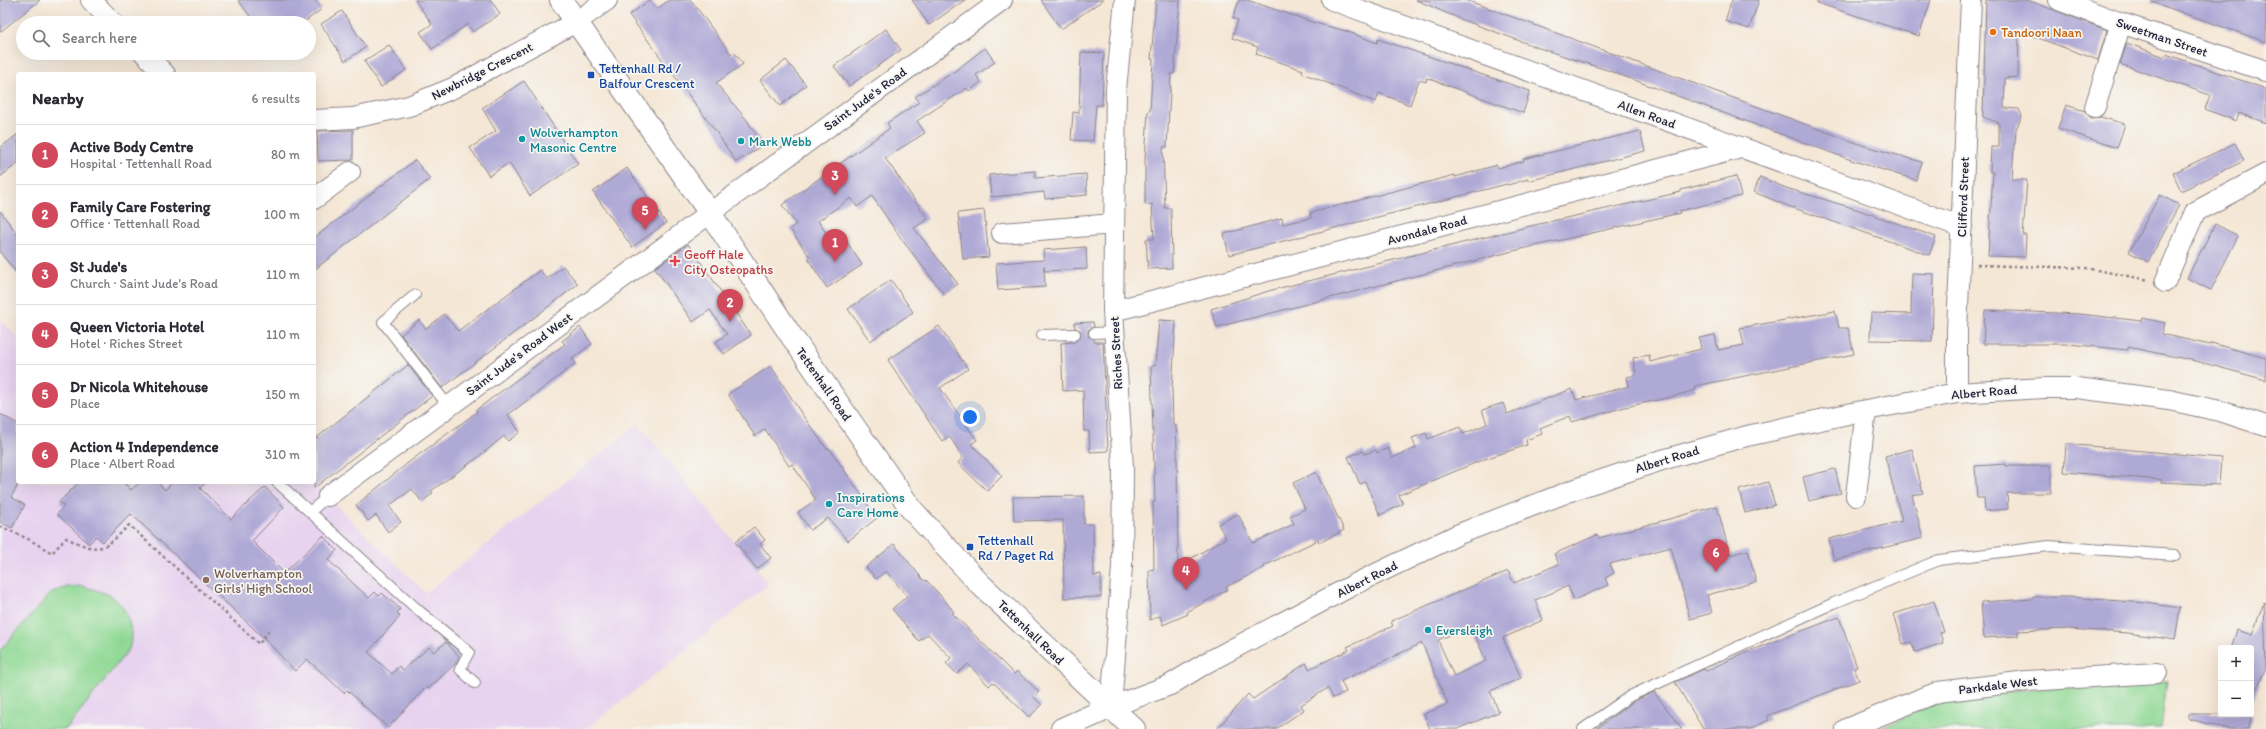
<!DOCTYPE html>
<meta charset="utf-8">
<style>
body{margin:0;font-family:Itim,sans-serif;background:#f7f7f7;color:#2b2b33}
.controls{position:absolute;right:12px;bottom:12px;display:grid;overflow:hidden;border-radius:4px;box-shadow:0 4px 16px #0002}
.controls button{width:36px;height:36px;display:grid;place-items:center;padding:0;border:0;border-bottom:1px solid #e1e1e2;background:#fff;color:#2b2b33;font:20px sans-serif}
.you{position:absolute;left:970px;top:417px;width:14px;height:14px;margin:-10px;border:3px solid #fff;border-radius:50%;background:#1a73e8;box-shadow:0 0 0 6px #1a73e833}
.badge{display:grid;place-items:center;width:26px;height:26px;border-radius:50%;background:#d1495b;color:#fff;font-size:13px;font-weight:700}
.pin{position:absolute;translate:-50% -33px;filter:drop-shadow(0 1px 2px #0008)}
.pin::after{content:'';position:absolute;top:21px;width:14px;height:12px;background:inherit;clip-path:polygon(0 0,100% 0,50% 100%)}
.list{margin:0;padding:0;list-style:none}
h2{display:flex;justify-content:space-between;align-items:center;height:52px;margin:0;padding:0 16px;font-size:17px}
h2 small{font-size:13px;font-weight:400;color:#7c7c81}
.list li{display:grid;grid-template-columns:26px 1fr auto;gap:12px;align-items:center;box-sizing:border-box;height:60px;padding:0 16px;border-top:1px solid #e1e1e2}
.list b{display:block;font-size:15px;white-space:nowrap}
.list p{margin:0;font-size:13px;white-space:nowrap;color:#7c7c81}
.list em{font-size:13px;font-style:normal;color:#7c7c81}
.icon{flex:none;width:22px;height:22px;fill:none;stroke:currentColor;stroke-width:2;stroke-linecap:round;stroke-linejoin:round}
.map{position:relative;flex:none;width:2266px;height:729px;overflow:hidden}
.search{position:absolute;background:#fff;box-shadow:0 4px 16px #0002;left:16px;top:16px;width:300px;height:44px;display:flex;align-items:center;gap:10px;box-sizing:border-box;padding:0 14px;border-radius:22px;color:#7c7c81;font-size:15px}
.panel{position:absolute;background:#fff;box-shadow:0 4px 16px #0002;left:16px;top:72px;width:300px;height:412px;border-radius:4px}
.map>svg:first-child{display:block}
.built{fill:#e7d2ef}
.green{fill:#8ed893;stroke:#587d67}
.building{fill:#afa9d6;fill-rule:evenodd}
.lines{fill:none;stroke-linecap:round;stroke-linejoin:round}
.lane-casing{stroke:#8c8488;stroke-width:12}
.street-casing{stroke:#8c8488;stroke-width:22}
.secondary-casing{stroke:#8c8488;stroke-width:24}
.highway-casing{stroke:#8c8488;stroke-width:24}
.path{stroke:#8c8488;stroke-width:2.5;stroke-dasharray:3 3;stroke-linecap:butt}
.lane{stroke:#fff;stroke-width:10}
.street{stroke:#fff;stroke-width:20}
.secondary{stroke:#fff;stroke-width:22}
.highway{stroke:#fff;stroke-width:22}
.food-dot{fill:#e8710a;stroke:#f6f6f2;stroke-width:1.5}
.transit-dot{fill:#1a4fb4;stroke:#f6f6f2;stroke-width:1.5}
.culture-dot{fill:#0f9aa8;stroke:#f6f6f2;stroke-width:1.5}
.health-dot{fill:#e0444e;stroke:#f6f6f2;stroke-width:1.5}
.education-dot{fill:#8d6e63;stroke:#f6f6f2;stroke-width:1.5}
.labels{text-anchor:middle;dominant-baseline:central;stroke-width:3.5;stroke-linejoin:round;paint-order:stroke}
.food-label{font-size:13px;fill:#c56008;stroke:#f6f6f2;text-anchor:start}
.street-label{font-size:13px;fill:#22223b;stroke:#f6f6f2}
.transit-label{font-size:13px;fill:#164399;stroke:#f6f6f2;text-anchor:start}
.culture-label{font-size:13px;fill:#0d838f;stroke:#f6f6f2;text-anchor:start}
.health-label{font-size:13px;fill:#be3a42;stroke:#f6f6f2;text-anchor:start}
.education-label{font-size:13px;fill:#785e54;stroke:#f6f6f2;text-anchor:start}
</style>
<div class="map">
<svg width="2266" height="729" viewBox="0 0 2266 729">
<rect width="100%" height="100%" fill="#f6f6f2"/>
<filter id="ink" filterUnits="userSpaceOnUse"><feTurbulence type="fractalNoise" baseFrequency=".025" numOctaves="2"/><feDisplacementMap in="SourceGraphic" scale="8" xChannelSelector="R" yChannelSelector="G"/><feConvolveMatrix kernelMatrix="1 2 1 2 8 2 1 2 1" color-interpolation-filters="sRGB"/></filter>
<filter id="wash" filterUnits="userSpaceOnUse"><feTurbulence type="fractalNoise" baseFrequency=".012" numOctaves="4" result="noise"/><feDisplacementMap in="SourceGraphic" scale="16" xChannelSelector="R" yChannelSelector="G"/><feGaussianBlur stdDeviation="0.9" result="paint"/><feColorMatrix in="noise" values="0 0 0 0 0 0 0 0 0 0 0 0 0 0 0 0 0 1.4 0 .05"/><feComposite in="paint" operator="in"/></filter>
<g filter="url(#wash)">
<rect width="100%" height="100%" fill="#f5e7d6"/>
<path class="built" d="M 0,321 L 16,335 L 18,340 L 18,482 L 312,482 L 426,593 L 638,424 L 769,584 L 586,729 L 0,729 Z"/>
<path class="green" d="M 82,586 C 91,589 101,591 109,595 C 127,604 135,631 129,649 L 66,729 L 0,729 L 0,650 L 52,592 L 68,587 Z
M 2167,681 L 2161,729 L 1879,729 L 1940,701 L 2024,690 Z"/>
<g id="blocks">
<path class="building" d="M 0,0 L 40,0 L 0,32 Z
M 238,0 L 316,0 L 322,9 L 303,23 L 255,23 Z
M 415,0 L 491,0 L 500,14 L 473,32 L 468,24 L 432,49 L 420,32 L 432,24 Z
M 650,0 L 657,9 L 669,0 L 691,0 L 731,54 L 734,52 L 743,64 L 716,83 L 746,119 L 763,145 L 736,162 L 717,133 L 629,15 Z
M 912,0 L 965,0 L 929,25 Z
M 1041,0 L 1103,0 L 1061,29 Z
M 1156,0 L 1180,0 L 1174,74 L 1171,74 L 1167,147 L 1163,147 L 1165,208 L 1171,208 L 1172,268 L 1148,269 L 1146,239 L 1154,239 L 1152,204 L 1145,205 L 1145,160 L 1148,111 L 1150,111 L 1153,59 L 1151,59 Z
M 1239,0 L 1247,0 L 1315,23 L 1346,31 L 1377,43 L 1378,39 L 1530,91 L 1523,113 L 1427,78 L 1426,82 L 1419,80 L 1410,105 L 1379,93 L 1376,102 L 1363,97 L 1302,73 L 1303,70 L 1256,54 L 1258,47 L 1232,38 L 1238,20 L 1233,18 Z
M 1416,0 L 1466,0 L 1865,146 L 1922,162 L 1916,180 L 1854,161 L 1607,70 L 1542,49 L 1463,20 Z
M 1732,0 L 1759,0 L 1749,29 L 1725,21 Z
M 1817,0 L 1931,0 L 1919,36 L 1817,3 Z
M 1986,0 L 2027,0 L 2107,30 L 2098,60 L 2019,31 L 2018,77 L 2005,78 L 2004,108 L 2019,109 L 2022,116 L 2016,129 L 2015,144 L 2014,144 L 2012,180 L 2027,180 L 2023,235 L 2026,235 L 2025,257 L 1988,256 L 1993,172 L 1990,172 L 1991,147 L 1999,147 L 1999,123 L 1983,117 Z
M 2153,0 L 2260,0 L 2266,2 L 2266,42 L 2152,2 Z
M 342,11 L 366,47 L 345,61 L 321,24 Z
M 886,29 L 901,50 L 849,86 L 834,66 Z
M 2127,43 L 2165,57 L 2166,54 L 2266,89 L 2266,123 L 2239,113 L 2236,121 L 2205,109 L 2210,95 L 2120,64 Z
M 389,45 L 406,70 L 381,87 L 364,61 Z
M 985,48 L 995,62 L 976,75 L 981,82 L 969,91 L 967,88 L 917,121 L 925,133 L 885,158 L 928,219 L 914,228 L 958,284 L 944,294 L 902,240 L 872,196 L 857,207 L 851,198 L 818,221 L 833,243 L 843,236 L 862,265 L 827,288 L 808,259 L 810,257 L 790,229 L 796,224 L 782,205 L 890,128 L 887,123 L 919,102 L 915,97 L 955,71 Z
M 1081,52 L 1104,53 L 1102,105 L 1096,105 L 1093,141 L 1071,140 L 1073,112 L 1079,113 Z
M 786,60 L 806,85 L 780,106 L 760,80 Z
M 524,81 L 578,164 L 530,196 L 509,163 L 489,176 L 470,148 L 496,131 L 482,108 Z
M 2066,105 L 2085,111 L 2091,118 L 2101,117 L 2125,124 L 2117,148 L 2058,128 Z
M 353,130 L 353,160 L 318,161 L 317,131 Z
M 1640,131 L 1645,151 L 1528,181 L 1528,179 L 1508,185 L 1507,184 L 1229,255 L 1224,234 L 1282,218 L 1283,224 L 1311,218 L 1310,213 L 1455,175 L 1455,177 L 1497,165 L 1498,168 L 1524,161 L 1523,159 Z
M 18,134 L 18,163 L 0,177 L 0,148 Z
M 2235,143 L 2244,161 L 2181,191 L 2173,173 Z
M 415,160 L 430,179 L 314,270 L 314,238 Z
M 627,168 L 666,223 L 632,247 L 593,192 Z
M 1035,171 L 1035,178 L 1086,174 L 1087,195 L 1045,199 L 1044,192 L 991,197 L 989,175 Z
M 1736,176 L 1741,196 L 1679,211 L 1680,213 L 1513,251 L 1217,327 L 1211,309 L 1272,290 L 1539,224 L 1681,192 L 1681,190 Z
M 1760,177 L 1786,188 L 1856,209 L 1936,237 L 1929,255 L 1788,206 L 1754,192 Z
M 2160,195 L 2179,205 L 2148,262 L 2129,252 Z
M 984,210 L 989,257 L 963,259 L 958,213 Z
M 0,211 L 18,235 L 18,275 L 0,252 Z
M 2215,224 L 2238,236 L 2211,290 L 2187,278 Z
M 688,244 L 751,335 L 724,354 L 716,342 L 727,334 L 710,310 L 693,322 L 655,268 Z
M 1086,247 L 1087,269 L 1044,271 L 1044,266 L 1045,287 L 998,290 L 996,263 L 1044,260 L 1043,250 Z
M 563,266 L 578,284 L 442,388 L 401,335 L 419,320 L 426,329 L 444,314 L 458,331 L 540,270 L 547,279 Z
M 1912,273 L 1934,274 L 1932,341 L 1870,340 L 1871,313 L 1911,314 Z
M 891,280 L 913,312 L 870,341 L 848,309 Z
M 1985,310 L 2079,314 L 2142,321 L 2143,318 L 2165,323 L 2162,334 L 2210,345 L 2211,343 L 2266,358 L 2266,380 L 2200,362 L 2128,347 L 2128,350 L 2069,344 L 1983,344 Z
M 1835,311 L 1839,328 L 1848,328 L 1854,354 L 1695,386 L 1696,390 L 1667,398 L 1625,407 L 1572,422 L 1570,416 L 1540,428 L 1542,434 L 1526,440 L 1527,445 L 1482,460 L 1399,495 L 1403,504 L 1380,515 L 1365,482 L 1360,484 L 1348,457 L 1363,451 L 1365,454 L 1376,450 L 1377,453 L 1388,448 L 1392,458 L 1416,448 L 1412,438 L 1426,433 L 1428,439 L 1460,427 L 1463,434 L 1487,424 L 1482,410 L 1503,403 L 1507,414 L 1572,389 L 1576,400 L 1629,386 L 1627,377 L 1636,375 L 1633,358 L 1649,355 L 1650,362 L 1701,349 L 1699,338 L 1715,335 L 1718,350 L 1744,345 L 1740,328 Z
M 1159,320 L 1176,321 L 1172,389 L 1173,425 L 1176,425 L 1177,451 L 1178,566 L 1226,538 L 1218,524 L 1238,514 L 1253,543 L 1294,524 L 1290,516 L 1305,509 L 1293,483 L 1316,472 L 1344,530 L 1319,543 L 1318,540 L 1264,566 L 1265,567 L 1226,587 L 1228,589 L 1187,612 L 1188,614 L 1163,625 L 1160,616 L 1150,620 L 1149,570 L 1154,569 L 1153,502 L 1155,502 L 1151,366 L 1155,366 Z
M 1093,322 L 1094,327 L 1088,330 L 1088,336 L 1094,339 L 1094,342 L 1103,342 L 1108,451 L 1090,452 L 1089,431 L 1084,431 L 1083,390 L 1063,391 L 1061,343 L 1075,342 L 1080,337 L 1081,331 L 1075,328 L 1074,323 Z
M 939,326 L 968,369 L 940,388 L 977,440 L 971,444 L 1002,476 L 987,491 L 958,463 L 963,457 L 949,436 L 942,441 L 888,360 Z
M 580,327 L 592,344 L 572,359 L 576,363 L 508,415 L 520,432 L 508,441 L 504,436 L 477,458 L 431,491 L 433,493 L 422,502 L 412,489 L 389,506 L 401,522 L 388,532 L 376,515 L 368,521 L 356,505 L 413,459 L 477,412 L 476,410 L 565,344 L 562,341 Z
M 408,365 L 432,396 L 314,488 L 314,440 Z
M 771,366 L 801,413 L 827,449 L 829,448 L 877,518 L 848,541 L 828,518 L 810,530 L 798,512 L 816,500 L 792,464 L 789,466 L 765,429 L 755,436 L 728,394 Z
M 0,414 L 18,424 L 18,485 L 11,497 L 25,505 L 12,528 L 0,522 Z
M 2066,444 L 2221,458 L 2219,485 L 2161,482 L 2162,480 L 2064,472 Z
M 1912,449 L 1923,493 L 1912,495 L 1923,538 L 1834,560 L 1829,539 L 1902,521 L 1885,456 Z
M 2006,464 L 2006,466 L 2051,466 L 2051,493 L 2007,493 L 2008,509 L 1985,511 L 1984,498 L 1977,498 L 1975,466 Z
M 1835,469 L 1841,493 L 1809,501 L 1803,477 Z
M 79,482 L 123,482 L 131,490 L 140,482 L 157,482 L 165,490 L 173,482 L 206,482 L 200,488 L 231,519 L 265,487 L 284,507 L 252,541 L 284,573 L 323,536 L 337,550 L 328,560 L 369,598 L 375,592 L 379,596 L 382,593 L 400,609 L 397,613 L 400,616 L 368,652 L 392,674 L 399,666 L 403,670 L 429,647 L 434,652 L 446,642 L 459,656 L 455,664 L 428,689 L 426,687 L 388,728 L 347,690 L 344,693 L 307,659 L 295,671 L 267,641 L 131,514 L 103,542 L 96,536 L 89,544 L 57,514 L 64,506 L 59,502 Z
M 1768,482 L 1775,505 L 1745,513 L 1739,490 Z
M 1084,496 L 1084,524 L 1093,524 L 1094,576 L 1101,575 L 1101,597 L 1064,598 L 1063,520 L 1014,521 L 1013,497 Z
M 1717,506 L 1730,555 L 1748,550 L 1756,582 L 1707,595 L 1712,613 L 1690,619 L 1671,547 L 1610,564 L 1614,573 L 1605,578 L 1608,585 L 1574,600 L 1568,586 L 1535,600 L 1543,620 L 1503,638 L 1521,678 L 1490,691 L 1499,712 L 1457,729 L 1430,729 L 1424,714 L 1448,704 L 1422,643 L 1341,681 L 1346,692 L 1333,698 L 1328,688 L 1301,705 L 1304,710 L 1276,729 L 1217,729 L 1248,694 L 1253,699 L 1306,663 L 1309,669 L 1349,650 L 1347,647 L 1393,626 L 1391,621 L 1508,571 L 1514,583 L 1559,564 L 1554,554 L 1597,535 L 1599,538 ZM 1471,626 L 1486,661 L 1454,676 L 1438,640 Z
M 754,527 L 765,540 L 760,544 L 771,558 L 757,569 L 735,542 Z
M 894,544 L 924,581 L 926,580 L 940,595 L 954,612 L 952,613 L 1014,674 L 1017,671 L 1039,692 L 1034,697 L 1042,705 L 1029,717 L 993,682 L 989,686 L 968,664 L 957,674 L 946,663 L 951,658 L 928,634 L 919,641 L 892,609 L 907,596 L 886,571 L 876,579 L 866,567 Z
M 2033,597 L 2069,597 L 2146,603 L 2180,608 L 2175,640 L 2128,633 L 2069,629 L 2018,631 L 2018,636 L 1984,638 L 1981,602 L 2033,599 Z
M 1934,601 L 1944,632 L 1940,633 L 1943,643 L 1915,652 L 1911,642 L 1903,644 L 1894,614 Z
M 2264,602 L 2266,667 L 2252,703 L 2251,648 L 2231,648 L 2237,630 L 2252,635 Z
M 1839,617 L 1857,667 L 1854,668 L 1859,680 L 1767,716 L 1769,720 L 1750,729 L 1703,729 L 1675,682 L 1704,669 L 1706,671 L 1746,652 Z
M 1654,692 L 1682,729 L 1596,729 L 1633,702 Z
M 2189,714 L 2244,714 L 2252,716 L 2248,729 L 2229,729 L 2189,719 Z"/>
</g>
</g>
<g filter="url(#ink)">
<use href="#blocks" fill-opacity="0" stroke="#8c8488" stroke-width="1"/>
<g class="lines">
<g class="lane-casing">
<path id="lane" d="M 415,295 L 383,322 L 449,407
M 1094,333 L 1115,332
M 1042,335 L 1075,334
M 277,482 L 418,610 L 469,652 L 460,669 L 475,683
M 310,512 L 328,496
M 1583,729 L 1630,696 L 1834,603 L 1939,560 L 2049,546 L 2175,555"/>
</g>
<g class="street-casing">
<path id="street" d="M 91,0 L 113,23
M 1125,0 L 1116,89 L 1113,311 L 1123,467 L 1122,567 L 1111,707 L 1170,685 L 1206,663 L 1355,584 L 1459,534 L 1581,487 L 1662,460 L 1747,436 L 1866,410 L 1957,393 L 2045,388 L 2077,388 L 2169,400 L 2220,411 L 2266,426
M 1332,0 L 1962,227
M 2059,0 L 2121,23 L 2266,71
M 144,53 L 165,74
M 2095,107 L 2121,23
M 314,120 L 353,118 L 409,106 L 453,88 L 576,22 L 607,0
M 314,199 L 350,172
M 1002,233 L 1114,224
M 2165,282 L 2195,212 L 2266,174
M 1113,311 L 1741,148
M 1957,393 L 1957,331 L 1971,0
M 328,496 L 710,213 L 1002,0
M 1856,496 L 1866,410
M 1846,729 L 1938,692 L 2027,681 L 2157,673"/>
</g>
<g class="secondary-casing">
<path id="secondary" d="M 1062,729 L 1111,707"/>
</g>
<g class="highway-casing">
<path id="highway" d="M 561,0 L 710,213 L 790,334 L 912,510 L 979,583 L 1134,729"/>
</g>
<path class="path" d="M 1977,265 L 2086,268 L 2149,280
M 0,526 L 30,540 L 52,553 L 66,538 C 101,554 103,551 129,525 L 259,644 L 269,630"/>
<use href="#lane" class="lane"/>
<use href="#street" class="street"/>
<use href="#secondary" class="secondary"/>
<use href="#highway" class="highway"/>
</g>
</g>
<circle class="food-dot" cx="1993" cy="32" r="4"/>
<g class="transit-dot">
<rect x="587" y="71" width="8" height="8" rx="2"/>
<rect x="966" y="543" width="8" height="8" rx="2"/>
</g>
<g class="culture-dot">
<circle cx="522" cy="139" r="4"/>
<circle cx="741" cy="141" r="4"/>
<circle cx="829" cy="504" r="4"/>
<circle cx="1428" cy="630" r="4"/>
</g>
<path class="health-dot" d="M673 255h4v4h4v4h-4v4h-4v-4h-4v-4h4z"/>
<circle class="education-dot" cx="206" cy="580" r="4"/>
<g class="labels">
<g class="food-label">
<text x="2001" y="32">Tandoori Naan</text>
</g>
<g class="street-label">
<text transform="translate(2162 37) rotate(19)">Sweetman Street</text>
<text transform="translate(482 71) rotate(-27)">Newbridge Crescent</text>
<text transform="translate(865 99) rotate(-36)">Saint Jude's Road</text>
<text transform="translate(1647 114) rotate(20)">Allen Road</text>
<text transform="translate(1963 197) rotate(-88)">Clifford Street</text>
<text transform="translate(1427 230) rotate(-15)">Avondale Road</text>
<text transform="translate(1116 353) rotate(-93)">Riches Street</text>
<text transform="translate(519 354) rotate(-37)">Saint Jude's Road West</text>
<text transform="translate(824 384) rotate(55)">Tettenhall Road</text>
<text transform="translate(1984 392) rotate(-5)">Albert Road</text>
<text transform="translate(1667 459) rotate(-17)">Albert Road</text>
<text transform="translate(1367 579) rotate(-27)">Albert Road</text>
<text transform="translate(1031 632) rotate(44)">Tettenhall Road</text>
<text transform="translate(1998 685) rotate(-7)">Parkdale West</text>
</g>
<g class="transit-label">
<text x="599" y="68">Tettenhall Rd /<tspan x="599" dy="15">Balfour Crescent</tspan></text>
<text x="978" y="540">Tettenhall<tspan x="978" dy="15">Rd / Paget Rd</tspan></text>
</g>
<g class="culture-label">
<text x="530" y="132">Wolverhampton<tspan x="530" dy="15">Masonic Centre</tspan></text>
<text x="749" y="141">Mark Webb</text>
<text x="837" y="497">Inspirations<tspan x="837" dy="15">Care Home</tspan></text>
<text x="1436" y="630">Eversleigh</text>
</g>
<g class="health-label">
<text x="684" y="254">Geoff Hale<tspan x="684" dy="15">City Osteopaths</tspan></text>
</g>
<g class="education-label">
<text x="214" y="573">Wolverhampton<tspan x="214" dy="15">Girls' High School</tspan></text>
</g>
</g>
</svg>
<div class="controls">
<button>+</button>
<button>−</button>
</div>
<div class="you"></div>
<div class="pin badge" style="left:835px;top:262px">1</div>
<div class="pin badge" style="left:730px;top:322px">2</div>
<div class="pin badge" style="left:835px;top:195px">3</div>
<div class="pin badge" style="left:1186px;top:590px">4</div>
<div class="pin badge" style="left:645px;top:230px">5</div>
<div class="pin badge" style="left:1716px;top:572px">6</div>
<div class="search"><svg class="icon" aria-label="search" viewBox="0 0 24 24"><circle cx="10" cy="10" r="6"/><path d="M15 15l6 6"/></svg>Search here</div>
<section class="panel">
<h2>Nearby<small>6 results</small></h2>
<ul class="list">
<li><span class="badge">1</span><div><b>Active Body Centre</b><p>Hospital · Tettenhall Road</p></div><em>80 m</em></li>
<li><span class="badge">2</span><div><b>Family Care Fostering</b><p>Office · Tettenhall Road</p></div><em>100 m</em></li>
<li><span class="badge">3</span><div><b>St Jude's</b><p>Church · Saint Jude's Road</p></div><em>110 m</em></li>
<li><span class="badge">4</span><div><b>Queen Victoria Hotel</b><p>Hotel · Riches Street</p></div><em>110 m</em></li>
<li><span class="badge">5</span><div><b>Dr Nicola Whitehouse</b><p>Place</p></div><em>150 m</em></li>
<li><span class="badge">6</span><div><b>Action 4 Independence</b><p>Place · Albert Road</p></div><em>310 m</em></li>
</ul>
</section>
</div>
